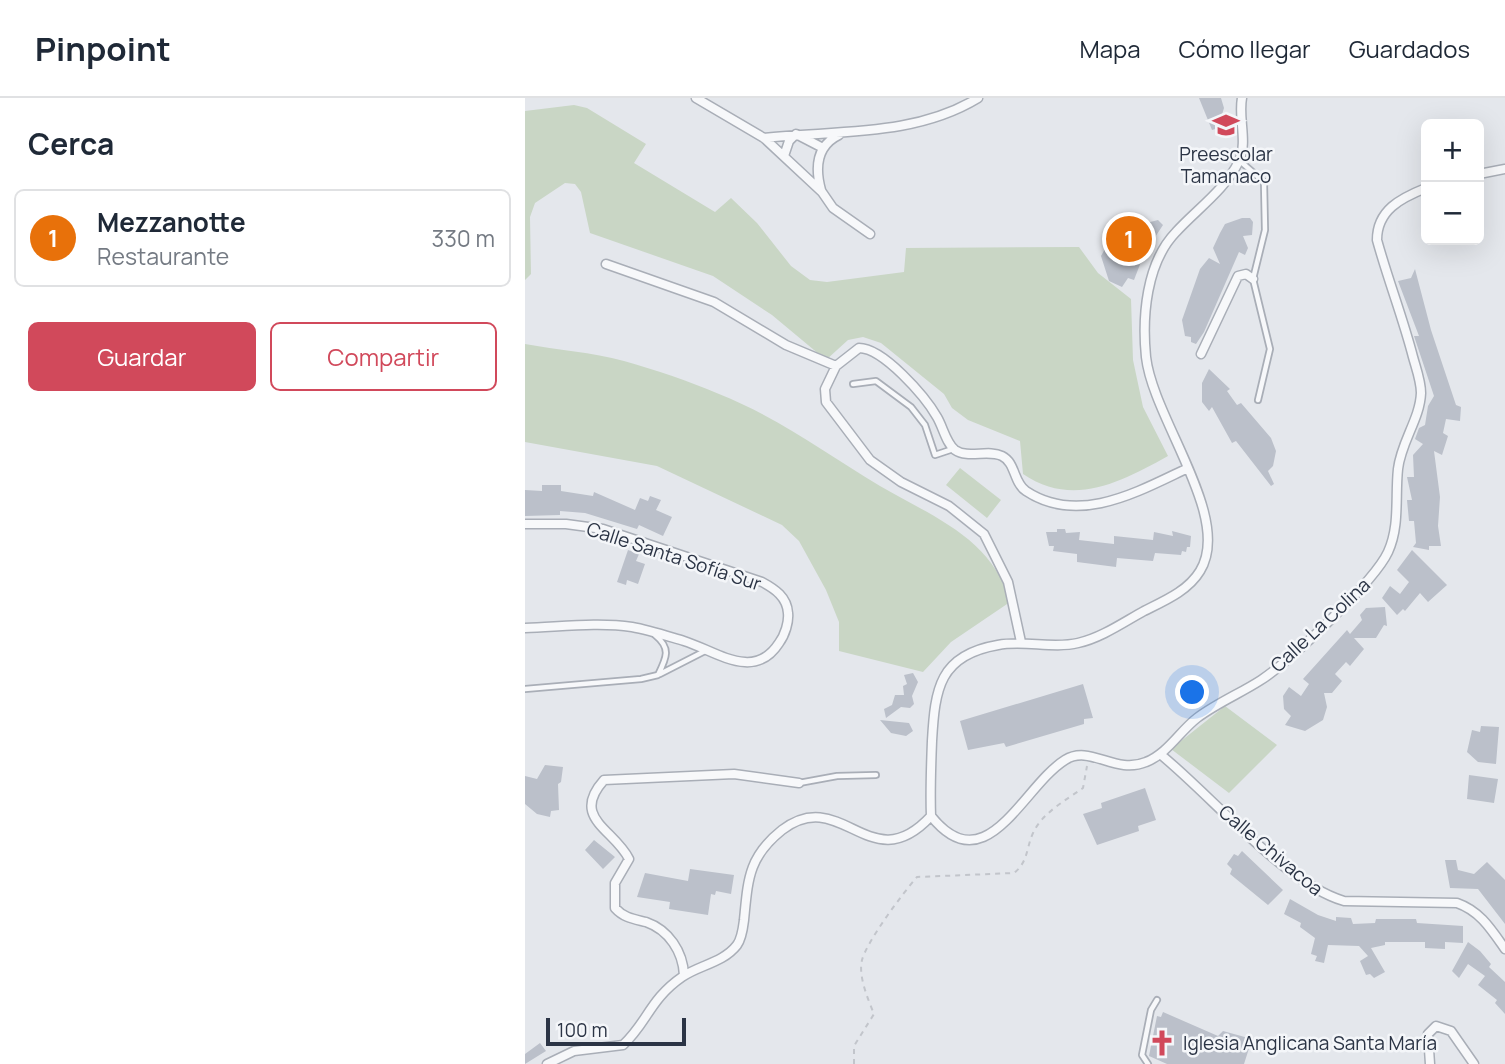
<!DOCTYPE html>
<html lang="es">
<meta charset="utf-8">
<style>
body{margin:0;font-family:Manrope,sans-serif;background:#f6f6f7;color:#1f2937}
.controls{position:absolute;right:21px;top:21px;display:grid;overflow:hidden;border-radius:10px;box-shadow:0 7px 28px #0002}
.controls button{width:63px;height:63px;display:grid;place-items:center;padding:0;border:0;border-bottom:2px solid #e0e1e3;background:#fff;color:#1f2937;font:35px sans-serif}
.scale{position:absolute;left:21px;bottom:18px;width:140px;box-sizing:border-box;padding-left:7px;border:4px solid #2b3445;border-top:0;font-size:19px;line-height:24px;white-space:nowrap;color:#2b3445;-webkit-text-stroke:5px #f4f6f9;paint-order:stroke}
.you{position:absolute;left:668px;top:595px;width:24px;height:24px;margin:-18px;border:5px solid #fff;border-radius:50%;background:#1a73e8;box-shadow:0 0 0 10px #1a73e833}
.badge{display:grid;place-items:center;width:46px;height:46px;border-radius:50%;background:#d1495b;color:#fff;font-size:23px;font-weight:700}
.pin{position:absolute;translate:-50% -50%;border:4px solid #fff;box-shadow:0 2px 7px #0006}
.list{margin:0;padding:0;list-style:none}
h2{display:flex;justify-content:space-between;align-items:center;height:91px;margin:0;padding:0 28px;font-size:30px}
h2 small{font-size:23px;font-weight:400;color:#747a83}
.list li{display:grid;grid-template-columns:46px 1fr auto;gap:21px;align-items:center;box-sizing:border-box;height:98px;margin:0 14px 14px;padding:0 14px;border:2px solid #e0e1e3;border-radius:10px}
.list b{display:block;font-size:26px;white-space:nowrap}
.list p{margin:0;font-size:23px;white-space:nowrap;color:#747a83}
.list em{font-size:23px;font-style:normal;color:#747a83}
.actions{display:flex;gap:14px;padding:21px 28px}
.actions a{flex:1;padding:16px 0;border:2px solid #d1495b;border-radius:10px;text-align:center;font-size:24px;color:#d1495b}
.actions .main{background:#d1495b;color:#fff}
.map{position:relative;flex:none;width:980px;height:966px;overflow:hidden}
header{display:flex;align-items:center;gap:42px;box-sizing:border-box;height:98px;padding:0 35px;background:#fff;border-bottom:2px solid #e0e1e3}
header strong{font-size:33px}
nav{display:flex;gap:38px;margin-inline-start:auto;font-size:24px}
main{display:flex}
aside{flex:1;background:#fff}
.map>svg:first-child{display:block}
.green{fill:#c9d6c5}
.building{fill:#bbc0ca}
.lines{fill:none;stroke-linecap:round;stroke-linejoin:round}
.service-casing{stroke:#a9aeb7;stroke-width:8}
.minor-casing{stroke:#a9aeb7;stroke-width:11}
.path{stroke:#c2c5cb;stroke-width:2;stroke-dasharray:5 5;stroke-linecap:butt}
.service{stroke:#f7f8fa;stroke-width:4.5}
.minor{stroke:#f7f8fa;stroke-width:8}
.labels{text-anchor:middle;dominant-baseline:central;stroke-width:5;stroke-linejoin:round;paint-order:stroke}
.poi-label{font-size:19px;fill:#2b3445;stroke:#f4f6f9}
.street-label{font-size:19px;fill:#2b3445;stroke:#f4f6f9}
</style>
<header>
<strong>Pinpoint</strong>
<nav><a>Mapa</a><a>Cómo llegar</a><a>Guardados</a></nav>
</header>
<main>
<aside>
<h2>Cerca<small></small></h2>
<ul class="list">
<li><span class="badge" style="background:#e8710a">1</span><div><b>Mezzanotte</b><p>Restaurante</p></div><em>330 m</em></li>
</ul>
<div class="actions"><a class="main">Guardar</a><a>Compartir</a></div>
</aside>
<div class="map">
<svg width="980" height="966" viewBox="0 0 980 966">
<rect width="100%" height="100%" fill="#e4e7ec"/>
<path class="green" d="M 49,7 L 62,10 L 121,46 L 109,65 L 190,114 L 206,100 L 232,125 L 266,168 L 285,182 L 302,184 L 379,174 L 381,150 L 554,149 L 573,175 L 606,201 L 608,262 L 618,309 L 643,358 C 596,384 548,410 498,376 L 495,343 L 443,322 L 427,310 L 419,296 L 356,245 L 338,239 L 323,242 L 301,262 L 247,217 L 188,178 L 65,135 L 56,94 L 50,86 L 40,85 L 10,105 L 5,119 L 6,176 L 0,182 L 0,13 Z
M 0,246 C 32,252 67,254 99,263 C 131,272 164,283 194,296 C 252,319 302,356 355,388 C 406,418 468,440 485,504 L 426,544 L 398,574 L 314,553 L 314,524 L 301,492 L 274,443 L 257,427 L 132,368 L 0,344 Z
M 435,370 L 476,402 L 462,420 L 421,387 Z
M 700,608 L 752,647 L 704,695 L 646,651 Z"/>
<path class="building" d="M 674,0 L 696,0 L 699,10 L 695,23 L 697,29 L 687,32 Z
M 717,120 L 725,120 L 728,124 L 727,137 L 718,138 L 723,150 L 720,157 L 714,154 L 679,234 L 671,246 L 666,244 L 666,239 L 660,238 L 657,222 L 675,171 L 684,160 L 695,166 L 688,150 L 695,135 L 700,126 Z
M 633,122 L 638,127 L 619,156 L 609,182 L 603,180 L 597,189 L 584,183 L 576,158 L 590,133 Z
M 890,171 L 906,232 L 931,307 L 936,309 L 935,323 L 921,321 L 918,335 L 923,338 L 917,357 L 909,353 L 915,399 L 913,428 L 916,448 L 904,448 L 904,452 L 888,449 L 891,445 L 889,423 L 884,423 L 882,402 L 887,402 L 882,379 L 889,379 L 888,357 L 898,346 L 890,341 L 894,330 L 900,327 L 903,308 L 909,298 L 889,238 L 894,238 L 873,183 L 886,180 Z
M 684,271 L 705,291 L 702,293 L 712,307 L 716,305 L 746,340 L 751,353 L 748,368 L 743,373 L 749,386 L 746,388 L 711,343 L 707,345 L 687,309 L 684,313 L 677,304 L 677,285 Z
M 17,387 L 36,387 L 36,393 L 68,398 L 69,394 L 110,412 L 115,400 L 123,403 L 125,398 L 136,402 L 131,412 L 147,419 L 138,438 L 114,427 L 112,431 L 60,415 L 35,413 L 35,417 L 0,418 L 0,392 L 17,393 Z
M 532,431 L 540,431 L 541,435 L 555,434 L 554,442 L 589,446 L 589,438 L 628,442 L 629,434 L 648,438 L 647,433 L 666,438 L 665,449 L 662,449 L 661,454 L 657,453 L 656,457 L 630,455 L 628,463 L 592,460 L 591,469 L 552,464 L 552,456 L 528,453 L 529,448 L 524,448 L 521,434 L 532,434 Z
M 103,452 L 114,456 L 111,463 L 120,466 L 113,486 L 102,482 L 101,487 L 92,484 Z
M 887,452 L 922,487 L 903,504 L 895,495 L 880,513 L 878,511 L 872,517 L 857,500 L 865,488 L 875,496 L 884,484 L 872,472 Z
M 860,509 L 862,528 L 859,527 L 851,540 L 829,540 L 839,551 L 825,568 L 821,564 L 810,576 L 817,583 L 807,595 L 799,595 L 802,609 L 798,622 L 780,633 L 760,627 L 766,618 L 759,611 L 758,598 L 764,589 L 776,598 L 784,586 L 778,581 L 822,532 L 825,536 L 837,522 L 835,517 L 841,510 Z
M 388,575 L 393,584 L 387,598 L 389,606 L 385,610 L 376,609 L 361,620 L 359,611 L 367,607 L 370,597 L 379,597 L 378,588 L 382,586 L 379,577 Z
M 558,586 L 568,620 L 559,621 L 559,626 L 481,649 L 479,645 L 443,652 L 435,623 Z
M 355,622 L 384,625 L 388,633 L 381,638 L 366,635 Z
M 956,628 L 974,629 L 971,666 L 953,664 L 942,654 L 947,632 L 955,634 Z
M 20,667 L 38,669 L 36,684 L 33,686 L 34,712 L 26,713 L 25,719 L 12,716 L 0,706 L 0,678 L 12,681 Z
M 944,677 L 973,681 L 969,705 L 942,701 Z
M 620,690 L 631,722 L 613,728 L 614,733 L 572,747 L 558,716 L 577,710 L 576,705 Z
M 69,742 L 90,759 L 78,771 L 60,752 Z
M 717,753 L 758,792 L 743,807 L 705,776 L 707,771 L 702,766 L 709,756 L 713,758 Z
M 920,762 L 931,762 L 933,772 L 949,776 L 962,764 L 980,782 L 980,826 L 953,791 L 925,790 Z
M 165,771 L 209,777 L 206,796 L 191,793 L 190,797 L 186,796 L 183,817 L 144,811 L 145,804 L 112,799 L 120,775 L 163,783 Z
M 765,801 L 793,817 L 811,823 L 811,819 L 826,820 L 828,826 L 850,825 L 851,821 L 891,821 L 892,825 L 938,828 L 938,845 L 920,844 L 920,851 L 900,850 L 900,844 L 860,844 L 860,847 L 846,850 L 860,874 L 849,880 L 845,876 L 841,877 L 835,863 L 843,858 L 834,848 L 803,847 L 799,865 L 790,863 L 792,858 L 786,856 L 790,840 L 775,829 L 776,825 L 759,816 Z
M 943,844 L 955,853 L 966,866 L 964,869 L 980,884 L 980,916 L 970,905 L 972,902 L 953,887 L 960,878 L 943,866 L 934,880 L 927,873 Z
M 638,914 L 693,938 L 698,933 L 727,941 L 719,966 L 642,966 L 624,958 L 632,918 L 636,919 Z
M 15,945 L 21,953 L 0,966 L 0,956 Z"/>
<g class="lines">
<g class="service-casing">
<path id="service" d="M 715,63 L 739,84 L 740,132 L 728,181 L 745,251 L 733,302
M 328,286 L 351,283 L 386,309 L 400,327 L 410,357 L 428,351
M 135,576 L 180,553
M 0,591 L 116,581 L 133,577 C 142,559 146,550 130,537
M 274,685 L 312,678 L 351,677
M 623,966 L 617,957 L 626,912 L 632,902"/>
</g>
<g class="minor-casing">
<path id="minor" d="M 171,0 L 239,40 L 297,94 L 308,110 L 345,136
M 717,0 C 713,20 723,44 714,63 C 700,92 672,111 651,134 C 621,165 617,219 621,259 C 628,321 708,420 675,473 C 663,493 639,503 619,513 C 599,524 576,540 553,545 C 528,551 499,542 473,547 C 414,557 410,591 407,643 C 406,668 405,693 406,718 C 461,787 498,688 540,662 C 565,646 590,677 621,664 C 642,656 655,633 672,620 C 692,605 716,595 736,582 C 765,563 849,484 863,454 C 875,428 870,399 873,371 C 876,344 895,321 896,295 C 896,283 891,270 888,259 C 878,220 863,182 852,142 C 852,112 876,100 901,90
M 239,40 C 311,32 389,39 453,0
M 259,58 L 264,43 L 271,36 L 298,50
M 954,76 L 980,71
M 296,92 C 290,70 291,48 314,37
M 81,166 L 189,204 L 261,247 L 311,268
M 676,256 L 713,178 L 721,176 L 728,181
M 0,426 L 41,426 L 78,431 L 237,484 C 250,491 262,499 263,515 C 264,524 260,537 254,545 C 229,584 191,553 159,543 C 142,538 124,532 107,529 C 73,524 34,529 0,530
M 496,544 L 483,484 L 459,436 L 424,408 L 376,384 L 345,362 L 301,304 L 300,291 L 311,268 L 334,250 C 358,250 400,298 412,319 C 418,329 421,345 430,352 C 443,361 463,351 477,358 C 491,365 488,384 501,393 C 554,428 614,393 663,370
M 635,656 C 686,697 760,786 819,803 L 932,805 C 955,813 966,831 980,851
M 159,877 C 158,854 144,832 121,824 C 109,821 99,820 90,810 L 90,785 L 104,761 C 89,731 45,720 79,682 L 209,676 L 274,685
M 22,966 L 49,953 L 98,947 C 122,925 125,901 157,879 C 174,867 198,865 212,847 C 217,840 218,830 219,822 C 223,782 223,759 257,732 C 317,686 345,784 406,718
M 905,966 L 903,936 L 911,928 L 926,933 L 949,966"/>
</g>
<path class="path" d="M 329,966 L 329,948 L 349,916 C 343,901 333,878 337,862 C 342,843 378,795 392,779 L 489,775 C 503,764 501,751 508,735 C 517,715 541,702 558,690 L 562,668"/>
<use href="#service" class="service"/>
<use href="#minor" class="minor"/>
</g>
<defs>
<g id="school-bare" transform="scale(2.1)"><path d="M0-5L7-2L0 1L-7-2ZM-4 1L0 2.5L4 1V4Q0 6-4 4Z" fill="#d1495b" stroke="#f4f6f9" stroke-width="2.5" paint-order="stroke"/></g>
<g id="church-bare" transform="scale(2.1)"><path d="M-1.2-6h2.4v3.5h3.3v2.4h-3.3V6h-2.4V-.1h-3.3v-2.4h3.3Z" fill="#d1495b" stroke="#f4f6f9" stroke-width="2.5" paint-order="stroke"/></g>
</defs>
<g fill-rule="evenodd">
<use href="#school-bare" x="701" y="27"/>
<use href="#church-bare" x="637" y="945"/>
</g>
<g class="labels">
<g class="poi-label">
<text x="701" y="56">Preescolar<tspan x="701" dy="22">Tamanaco</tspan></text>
<text x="658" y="945" text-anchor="start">Iglesia Anglicana Santa María</text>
</g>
<g class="street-label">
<text transform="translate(149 458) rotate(18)">Calle Santa Sofía Sur</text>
<text transform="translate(795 527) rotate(-43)">Calle La Colina</text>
<text transform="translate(746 752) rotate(40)">Calle Chivacoa</text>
</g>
</g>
</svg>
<div class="controls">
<button>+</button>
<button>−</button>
</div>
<div class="scale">100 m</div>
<div class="you"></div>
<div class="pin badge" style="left:604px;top:141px;background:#e8710a">1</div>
</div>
</main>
